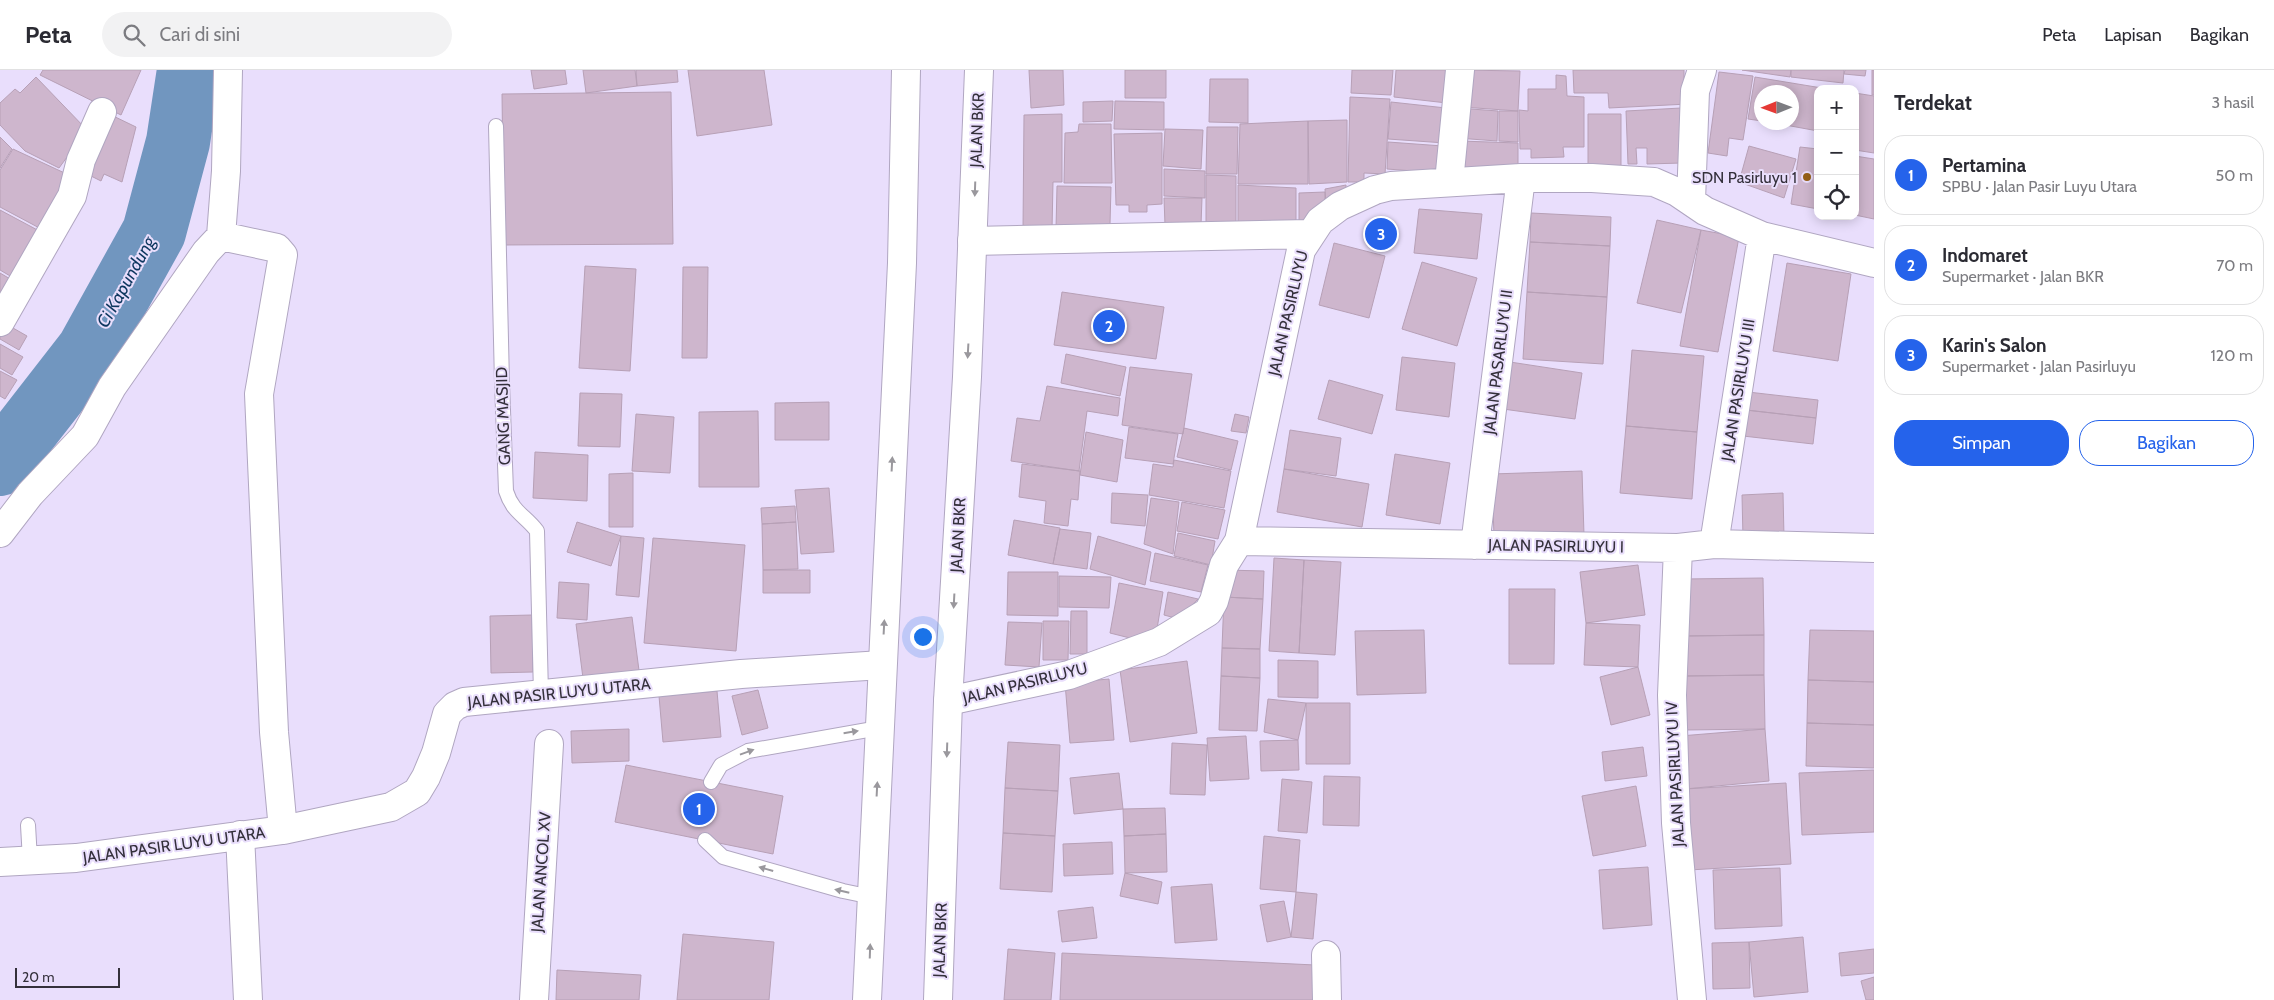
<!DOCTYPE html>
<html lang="id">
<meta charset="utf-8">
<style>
body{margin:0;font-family:Cabin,sans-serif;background:#f2f2f3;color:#2b2b33}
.controls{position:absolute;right:15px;top:15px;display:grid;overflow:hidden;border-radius:10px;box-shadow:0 2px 12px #0003}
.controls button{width:45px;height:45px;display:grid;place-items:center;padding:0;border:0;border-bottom:1px solid #e1e1e2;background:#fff;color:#2b2b33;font:25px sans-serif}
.compass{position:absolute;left:1754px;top:15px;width:45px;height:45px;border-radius:50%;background:#fff;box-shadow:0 2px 12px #0003;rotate:269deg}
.scale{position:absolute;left:15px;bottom:12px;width:105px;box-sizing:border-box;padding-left:5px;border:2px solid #34303b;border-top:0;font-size:14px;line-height:18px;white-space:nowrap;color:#34303b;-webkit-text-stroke:4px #e9defc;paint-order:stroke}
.you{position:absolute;left:922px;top:566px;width:18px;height:18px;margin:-12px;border:4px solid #fff;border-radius:50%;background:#1a73e8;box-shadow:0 0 0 8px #1a73e833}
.badge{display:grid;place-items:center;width:32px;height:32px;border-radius:50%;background:#2563eb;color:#fff;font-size:16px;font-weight:700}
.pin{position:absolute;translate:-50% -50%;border:2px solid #fff;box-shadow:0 1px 5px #0006}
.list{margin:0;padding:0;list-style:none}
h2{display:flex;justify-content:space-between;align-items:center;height:65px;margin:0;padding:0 20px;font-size:21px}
h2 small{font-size:16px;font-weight:400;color:#7c7c81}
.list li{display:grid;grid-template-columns:32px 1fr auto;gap:15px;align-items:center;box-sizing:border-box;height:80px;margin:0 10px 10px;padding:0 10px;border:1px solid #e1e1e2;border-radius:20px}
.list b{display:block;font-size:19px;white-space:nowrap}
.list p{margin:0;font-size:16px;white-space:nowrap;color:#7c7c81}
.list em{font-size:16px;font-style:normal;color:#7c7c81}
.actions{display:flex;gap:10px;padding:15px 20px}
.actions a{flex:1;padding:11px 0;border:1px solid #2563eb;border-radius:20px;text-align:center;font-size:18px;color:#2563eb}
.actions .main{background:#2563eb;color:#fff}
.icon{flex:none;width:28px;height:28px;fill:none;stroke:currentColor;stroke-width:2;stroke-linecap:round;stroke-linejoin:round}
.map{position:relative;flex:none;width:1874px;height:930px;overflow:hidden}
header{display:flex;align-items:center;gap:30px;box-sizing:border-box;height:70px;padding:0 25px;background:#fff;border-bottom:1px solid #e1e1e2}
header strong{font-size:24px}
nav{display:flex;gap:28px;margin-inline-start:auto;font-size:18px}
.search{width:350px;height:45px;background:#f2f2f3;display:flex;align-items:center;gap:12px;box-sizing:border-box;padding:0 18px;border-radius:28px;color:#7c7c81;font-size:19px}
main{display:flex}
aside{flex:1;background:#fff}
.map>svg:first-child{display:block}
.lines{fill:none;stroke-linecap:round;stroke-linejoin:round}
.river{stroke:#7196bf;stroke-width:64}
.building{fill:#ceb6cd;stroke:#b7a0b6}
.service-casing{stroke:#b0a6c1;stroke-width:16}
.minor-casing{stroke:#b0a6c1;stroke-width:30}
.primary-casing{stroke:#b0a6c1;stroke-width:30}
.service{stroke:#fff;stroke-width:14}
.minor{stroke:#fff;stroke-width:28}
.primary{stroke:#fff;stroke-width:28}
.oneway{fill:#9a989d}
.poi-dot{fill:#966018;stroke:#e9defc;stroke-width:2}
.labels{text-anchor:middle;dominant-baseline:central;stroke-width:4;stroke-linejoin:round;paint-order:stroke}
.street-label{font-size:16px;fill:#34303b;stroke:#e9defc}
.poi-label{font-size:16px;fill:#34303b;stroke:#e9defc;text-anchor:end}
.water-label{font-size:18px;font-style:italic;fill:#0e375f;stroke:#e9defc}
</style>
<header>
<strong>Peta</strong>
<div class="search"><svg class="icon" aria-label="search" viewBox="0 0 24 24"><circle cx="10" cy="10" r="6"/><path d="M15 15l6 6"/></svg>Cari di sini</div>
<nav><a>Peta</a><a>Lapisan</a><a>Bagikan</a></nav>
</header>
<main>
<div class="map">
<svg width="1874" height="930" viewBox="0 0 1874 930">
<rect width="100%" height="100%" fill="#e9defc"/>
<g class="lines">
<path class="river" d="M 0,394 L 88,281 L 154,162 L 178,72 L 189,0"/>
</g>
<path class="building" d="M 43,0 L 141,0 L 121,45 L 40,5 Z
M 531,0 L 565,0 L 567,14 L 534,19 Z
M 583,0 L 635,0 L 637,16 L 586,23 Z
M 636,0 L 677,0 L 678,12 L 637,16 Z
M 688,0 L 764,0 L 772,55 L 697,66 Z
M 1029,0 L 1063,0 L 1064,35 L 1031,38 Z
M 1125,0 L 1166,0 L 1166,28 L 1125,28 Z
M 1352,0 L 1393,0 L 1391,25 L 1351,23 Z
M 1396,0 L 1449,0 L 1447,33 L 1394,27 Z
M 1463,0 L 1520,1 L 1518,41 L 1462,37 Z
M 1573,0 L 1684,0 L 1684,12 L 1688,12 L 1688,34 L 1609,38 L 1608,23 L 1574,23 Z
M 1742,0 L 1791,0 L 1790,7 Z
M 1791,0 L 1844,0 L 1843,13 L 1791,7 Z
M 1845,0 L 1866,0 L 1865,6 L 1844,4 Z
M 1872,0 L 1874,0 L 1874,25 L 1872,25 Z
M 1719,2 L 1753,6 L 1743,70 L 1729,68 L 1727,86 L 1708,83 Z
M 1556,5 L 1566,6 L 1567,26 L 1584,27 L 1584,77 L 1563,77 L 1564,87 L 1531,88 L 1531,79 L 1520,79 L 1519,40 L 1528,41 L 1528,19 L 1556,19 Z
M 36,7 L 87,60 L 59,98 L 25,81 L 0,55 L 0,33 L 15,19 L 20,23 Z
M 1755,7 L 1828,19 L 1818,19 L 1818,61 L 1769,52 L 1792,52 L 1792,22 L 1762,22 L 1762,51 L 1748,49 Z
M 1210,9 L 1248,9 L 1248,53 L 1209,52 Z
M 671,22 L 673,174 L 504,175 L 502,24 Z
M 1855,23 L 1874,26 L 1874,83 L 1855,80 Z
M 1350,27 L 1390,29 L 1385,104 L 1364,103 L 1364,112 L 1348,112 Z
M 1113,31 L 1112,51 L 1083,52 L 1083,32 Z
M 1115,31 L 1164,32 L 1164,60 L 1114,59 Z
M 1391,32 L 1446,38 L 1445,73 L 1388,69 Z
M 1458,38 L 1498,41 L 1497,71 L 1457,68 Z
M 1681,38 L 1682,93 L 1647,94 L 1647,78 L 1636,78 L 1637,94 L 1628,94 L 1626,41 Z
M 1499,41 L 1518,41 L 1518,72 L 1499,71 Z
M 107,43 L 136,57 L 122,112 L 104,104 L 101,111 L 81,101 Z
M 1062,44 L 1062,112 L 1053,112 L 1052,160 L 1023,159 L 1024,45 Z
M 1588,44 L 1621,44 L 1621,100 L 1588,100 Z
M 1347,50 L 1347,112 L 1309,114 L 1308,51 Z
M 1308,51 L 1308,114 L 1238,114 L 1240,54 Z
M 1079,54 L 1111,54 L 1112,113 L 1064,113 L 1065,63 L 1078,62 Z
M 1207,57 L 1238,57 L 1237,104 L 1206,104 Z
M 1165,59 L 1203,60 L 1201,99 L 1163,96 Z
M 1162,63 L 1162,134 L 1147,135 L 1147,142 L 1129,142 L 1129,135 L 1116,135 L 1114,64 Z
M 0,67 L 12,79 L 0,98 Z
M 1460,71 L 1518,73 L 1518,101 L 1460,101 Z
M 1388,72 L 1443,76 L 1440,103 L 1387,99 Z
M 1749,76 L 1796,89 L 1784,128 L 1739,112 Z
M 1800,77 L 1818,79 L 1818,139 L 1791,134 Z
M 13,79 L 71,106 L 45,161 L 0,137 L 0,100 Z
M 1855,86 L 1874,89 L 1874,149 L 1855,145 Z
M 1164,99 L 1205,101 L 1205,128 L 1164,126 Z
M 1206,105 L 1236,106 L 1236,159 L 1206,158 Z
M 1238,115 L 1296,118 L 1296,160 L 1238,159 Z
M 1346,115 L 1346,118 L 1326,135 L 1325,119 Z
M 1057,116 L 1111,117 L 1110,154 L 1056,159 Z
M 1325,122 L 1325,136 L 1299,159 L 1299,123 Z
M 1164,128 L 1202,128 L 1201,155 L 1165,155 Z
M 1419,139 L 1482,144 L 1477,189 L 1414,183 Z
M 0,140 L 43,163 L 17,210 L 0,200 Z
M 1531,143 L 1611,147 L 1610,176 L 1530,172 Z
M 1657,150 L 1701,160 L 1681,243 L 1637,233 Z
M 1701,160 L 1739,167 L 1718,282 L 1680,276 Z
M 1530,172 L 1610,176 L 1607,227 L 1527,222 Z
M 1334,173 L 1385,186 L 1369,248 L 1319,235 Z
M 1422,192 L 1477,208 L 1457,276 L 1402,259 Z
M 1787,193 L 1851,204 L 1838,291 L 1773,281 Z
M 585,196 L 636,199 L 630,301 L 579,298 Z
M 683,197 L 708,197 L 707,288 L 682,288 Z
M 0,203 L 17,213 L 0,246 Z
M 1062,222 L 1164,237 L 1156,289 L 1054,275 Z
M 1527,222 L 1607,227 L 1603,294 L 1523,289 Z
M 6,254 L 27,266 L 19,280 L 0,269 L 0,264 Z
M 0,274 L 23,287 L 12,305 L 0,298 Z
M 1632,280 L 1704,286 L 1697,362 L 1626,356 Z
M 1066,284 L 1126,297 L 1120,326 L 1061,313 Z
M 1402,287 L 1455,293 L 1449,347 L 1396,340 Z
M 1510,292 L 1582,303 L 1575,349 L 1503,339 Z
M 1130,297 L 1192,304 L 1183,364 L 1122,355 Z
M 0,301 L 17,310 L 5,329 L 0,326 Z
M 1329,310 L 1383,325 L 1372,364 L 1318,349 Z
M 1047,316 L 1120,328 L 1118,346 L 1087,341 L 1079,401 L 1011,391 L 1017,348 L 1040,351 Z
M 1748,322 L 1818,330 L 1816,348 L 1746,340 Z
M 580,323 L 622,324 L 620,377 L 578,376 Z
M 829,332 L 829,370 L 775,370 L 775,333 Z
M 1746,340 L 1816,348 L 1813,374 L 1743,366 Z
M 758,341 L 759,417 L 699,417 L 699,342 Z
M 636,344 L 674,347 L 670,403 L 632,401 Z
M 1235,344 L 1249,347 L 1246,363 L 1231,361 Z
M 1626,356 L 1697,362 L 1692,429 L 1620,423 Z
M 1129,357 L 1178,364 L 1173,394 L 1125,388 Z
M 1184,358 L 1238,371 L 1231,400 L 1177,387 Z
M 1290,360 L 1341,368 L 1336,406 L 1284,399 Z
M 1086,362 L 1123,370 L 1117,412 L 1080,405 Z
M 535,382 L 588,385 L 587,431 L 533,428 Z
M 1395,384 L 1450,393 L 1440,454 L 1386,445 Z
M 1174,390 L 1231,401 L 1224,438 L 1149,425 L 1153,394 L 1173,397 Z
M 1022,394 L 1080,401 L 1078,430 L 1071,429 L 1068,456 L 1044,453 L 1046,431 L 1019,427 Z
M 1284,399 L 1369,414 L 1362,457 L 1277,442 Z
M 1582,401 L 1584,465 L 1494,467 L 1492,404 Z
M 633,403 L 633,457 L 609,457 L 609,404 Z
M 829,418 L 834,482 L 801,484 L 795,420 Z
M 1112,423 L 1148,425 L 1145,456 L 1111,453 Z
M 1783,423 L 1784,467 L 1743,468 L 1742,425 Z
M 1151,428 L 1179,432 L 1173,484 L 1144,474 Z
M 1182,432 L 1225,440 L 1218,469 L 1177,461 Z
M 795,436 L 796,452 L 762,454 L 761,438 Z
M 1014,450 L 1060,458 L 1053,494 L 1008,485 Z
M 577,452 L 621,466 L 611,496 L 567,482 Z
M 796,452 L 798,499 L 763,500 L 762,454 Z
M 1060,459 L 1091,463 L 1087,499 L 1053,494 Z
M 1178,463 L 1215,471 L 1211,495 L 1174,486 Z
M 621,466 L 644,468 L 639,527 L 616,525 Z
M 1098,466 L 1151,482 L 1145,515 L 1090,499 Z
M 653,468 L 745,475 L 736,581 L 644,573 Z
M 1155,483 L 1208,495 L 1201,522 L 1150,511 Z
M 1274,488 L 1304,490 L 1299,583 L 1269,581 Z
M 1304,490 L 1341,492 L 1335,585 L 1299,583 Z
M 1638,495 L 1645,545 L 1586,553 L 1580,502 Z
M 763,500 L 810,500 L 810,523 L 763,523 Z
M 1225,500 L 1264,501 L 1263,529 L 1224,527 Z
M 1008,502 L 1058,502 L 1058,546 L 1007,545 Z
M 1059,506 L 1111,507 L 1109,538 L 1059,537 Z
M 1763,508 L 1764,565 L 1685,566 L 1684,509 Z
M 559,512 L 589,514 L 587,550 L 557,548 Z
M 1119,513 L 1163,522 L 1157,559 L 1130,568 L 1110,563 Z
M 1509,519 L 1555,519 L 1554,594 L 1509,594 Z
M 1168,522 L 1198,529 L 1179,549 L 1164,545 Z
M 1224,527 L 1263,529 L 1260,579 L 1222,578 Z
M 1071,541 L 1087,541 L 1087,584 L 1070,584 Z
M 532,545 L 533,602 L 491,603 L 490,546 Z
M 632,547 L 640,608 L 584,616 L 576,554 Z
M 1043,551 L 1069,551 L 1068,590 L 1043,590 Z
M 1008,552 L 1042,553 L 1039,597 L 1005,595 Z
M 1586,553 L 1640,555 L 1638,597 L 1584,595 Z
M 1424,560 L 1426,623 L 1357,625 L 1355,561 Z
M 1810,560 L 1874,561 L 1874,612 L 1808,610 Z
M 1764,565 L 1764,605 L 1685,606 L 1685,566 Z
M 1222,578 L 1260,579 L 1260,608 L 1221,606 Z
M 1278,590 L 1318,591 L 1318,628 L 1278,627 Z
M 1187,591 L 1197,663 L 1130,672 L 1120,600 Z
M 1638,597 L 1650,645 L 1611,655 L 1600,607 Z
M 1764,605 L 1765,659 L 1685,660 L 1685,606 Z
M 1221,606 L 1260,608 L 1257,661 L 1219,660 Z
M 1109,609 L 1114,670 L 1070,673 L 1065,613 Z
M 1808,610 L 1874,612 L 1874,655 L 1807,653 Z
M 758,620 L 768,658 L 742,665 L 732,626 Z
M 717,621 L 721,667 L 663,672 L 659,626 Z
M 1268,629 L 1306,633 L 1298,670 L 1264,662 Z
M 1306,633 L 1350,633 L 1350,694 L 1306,694 Z
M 1807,653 L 1874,655 L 1874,698 L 1806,696 Z
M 629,659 L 629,691 L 572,693 L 571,661 Z
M 1765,659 L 1769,711 L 1685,719 L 1680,666 Z
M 1246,666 L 1249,709 L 1210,711 L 1207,668 Z
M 1298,670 L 1299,700 L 1261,701 L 1260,671 Z
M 1008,672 L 1060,675 L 1058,721 L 1005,718 Z
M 1172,673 L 1207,675 L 1205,725 L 1170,724 Z
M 1643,677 L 1647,706 L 1605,711 L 1602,682 Z
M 626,695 L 783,726 L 773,784 L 615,752 Z
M 1874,700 L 1874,762 L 1802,765 L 1799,703 Z
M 1119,703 L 1123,739 L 1074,744 L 1070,708 Z
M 1324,706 L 1360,707 L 1359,756 L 1323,755 Z
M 1282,709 L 1312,712 L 1307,763 L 1278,761 Z
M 1786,713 L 1791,794 L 1689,800 L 1685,719 Z
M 1636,716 L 1646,776 L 1593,786 L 1582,726 Z
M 1005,718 L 1058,721 L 1055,766 L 1003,763 Z
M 1165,738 L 1166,764 L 1124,766 L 1123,739 Z
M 1003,763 L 1055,766 L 1052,822 L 1000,819 Z
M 1166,764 L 1167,802 L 1125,803 L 1124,766 Z
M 1264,766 L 1300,770 L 1296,822 L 1260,819 Z
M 1112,772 L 1113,804 L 1064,806 L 1063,774 Z
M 1648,797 L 1652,855 L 1603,859 L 1599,800 Z
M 1780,798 L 1782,856 L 1715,859 L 1713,800 Z
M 1125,803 L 1162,812 L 1158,834 L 1120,826 Z
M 1212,814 L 1217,870 L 1175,873 L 1171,817 Z
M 1296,822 L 1317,824 L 1313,869 L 1291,867 Z
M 1284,831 L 1291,867 L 1267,872 L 1260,835 Z
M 1093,837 L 1097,868 L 1062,872 L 1058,841 Z
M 683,864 L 774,872 L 769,930 L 677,930 Z
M 1803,867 L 1808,922 L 1754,927 L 1749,872 Z
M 1749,872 L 1750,918 L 1713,919 L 1712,873 Z
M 1008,879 L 1055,883 L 1051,930 L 1004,930 Z
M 1874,879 L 1874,903 L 1841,906 L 1839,883 Z
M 1062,883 L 1315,895 L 1313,930 L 1060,930 Z
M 557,900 L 641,905 L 639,930 L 556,930 Z
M 1874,907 L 1874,930 L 1866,930 L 1861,911 Z"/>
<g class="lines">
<g class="service-casing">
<path id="service" d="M 496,56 L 502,313 L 506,421 C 513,443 525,445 537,461 L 541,624
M 711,712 L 721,695 L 748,681 L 879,658
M 28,755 L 30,790
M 705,770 L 723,787 L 843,821 L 872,827"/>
</g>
<g class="minor-casing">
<path id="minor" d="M 1449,112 L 1460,0
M 1691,131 L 1695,21 L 1702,0
M 221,166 L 226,101 L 228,0
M 972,171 L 1310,164
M 0,252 L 72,126 L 81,90 L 102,42
M 0,463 L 30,424 L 85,366 L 112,317 L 206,182 L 221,166 L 277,178 L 283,185 L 259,324 L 274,662 L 283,760
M 1239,471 L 1678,478 L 1714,474 L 1874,478
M 1714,474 L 1762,166
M 1475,475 L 1521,108
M 1678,478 L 1672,625 L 1676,753 L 1692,930
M 948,631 L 1069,605 L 1159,572 L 1208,542 L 1214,531 L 1224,495 L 1239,471 L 1301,180 L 1320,151 L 1340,136 L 1375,120 L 1391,116 L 1521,108 L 1592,108 L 1654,112 L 1677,122 L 1705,141 L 1762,166 L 1874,193
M 240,765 L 248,930
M 0,792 L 76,788 L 283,760 L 391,737 L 417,722 L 426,707 L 436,683 L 447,644 L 455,636 L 464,632 L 741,604 L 882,595
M 1326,885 L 1327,930
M 534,930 L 549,674"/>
</g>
<g class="primary-casing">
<path id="primary" d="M 867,930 L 902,193 L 906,0
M 938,930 L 948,631 L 967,307 L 979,0"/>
</g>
<use href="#service" class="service"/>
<use href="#minor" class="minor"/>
<use href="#primary" class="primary"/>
</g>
<defs><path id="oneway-solid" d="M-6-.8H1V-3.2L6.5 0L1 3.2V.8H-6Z" transform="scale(1.25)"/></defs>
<g class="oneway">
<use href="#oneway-solid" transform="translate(975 119) rotate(92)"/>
<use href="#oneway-solid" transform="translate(968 281) rotate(93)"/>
<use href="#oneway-solid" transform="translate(892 394) rotate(-87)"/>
<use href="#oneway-solid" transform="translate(954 531) rotate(93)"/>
<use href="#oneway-solid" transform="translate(884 557) rotate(-87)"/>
<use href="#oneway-solid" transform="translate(851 662) rotate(-9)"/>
<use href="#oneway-solid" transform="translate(947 680) rotate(92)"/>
<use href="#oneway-solid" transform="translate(747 682) rotate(-20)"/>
<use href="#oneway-solid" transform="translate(877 719) rotate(-87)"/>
<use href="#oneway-solid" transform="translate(766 799) rotate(-164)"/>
<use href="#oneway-solid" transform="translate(842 821) rotate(-167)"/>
<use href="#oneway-solid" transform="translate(870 881) rotate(-88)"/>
</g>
<circle class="poi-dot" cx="1807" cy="107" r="5"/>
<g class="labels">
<g class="street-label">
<text transform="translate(977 60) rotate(-88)">JALAN BKR</text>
<text transform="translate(1288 243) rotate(-77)">JALAN PASIRLUYU</text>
<text transform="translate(1498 292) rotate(-83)">JALAN PASARLUYU II</text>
<text transform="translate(1738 320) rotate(-81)">JALAN PASIRLUYU III</text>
<text transform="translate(503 346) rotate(-92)">GANG MASJID</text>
<text transform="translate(958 465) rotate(-87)">JALAN BKR</text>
<text transform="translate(1556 476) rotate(1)">JALAN PASIRLUYU I</text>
<text transform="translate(1025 613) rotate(-14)">JALAN PASIRLUYU</text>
<text transform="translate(559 623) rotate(-6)">JALAN PASIR LUYU UTARA</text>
<text transform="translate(1675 704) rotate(-93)">JALAN PASIRLUYU IV</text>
<text transform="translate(174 775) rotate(-8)">JALAN PASIR LUYU UTARA</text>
<text transform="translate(541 802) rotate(-86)">JALAN ANCOL XV</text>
<text transform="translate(940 870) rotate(-88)">JALAN BKR</text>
</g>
<g class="poi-label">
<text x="1797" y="107">SDN Pasirluyu 1</text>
</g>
<g class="water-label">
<text transform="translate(126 212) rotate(-61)">Ci Kapundung</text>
</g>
</g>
</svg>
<div class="controls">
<button>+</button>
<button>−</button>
<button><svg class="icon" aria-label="locate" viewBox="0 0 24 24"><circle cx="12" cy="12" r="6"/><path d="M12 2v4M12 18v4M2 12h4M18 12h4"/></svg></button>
</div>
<svg class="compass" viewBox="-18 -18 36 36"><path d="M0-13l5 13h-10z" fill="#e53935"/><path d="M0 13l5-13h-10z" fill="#7c7c81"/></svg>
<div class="scale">20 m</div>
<div class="you"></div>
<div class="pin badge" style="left:699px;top:739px">1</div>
<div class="pin badge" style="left:1109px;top:256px">2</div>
<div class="pin badge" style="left:1381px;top:164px">3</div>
</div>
<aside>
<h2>Terdekat<small>3 hasil</small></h2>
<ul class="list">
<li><span class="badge">1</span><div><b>Pertamina</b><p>SPBU · Jalan Pasir Luyu Utara</p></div><em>50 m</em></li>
<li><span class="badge">2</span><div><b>Indomaret</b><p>Supermarket · Jalan BKR</p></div><em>70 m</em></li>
<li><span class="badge">3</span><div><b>Karin's Salon</b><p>Supermarket · Jalan Pasirluyu</p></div><em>120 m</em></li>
</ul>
<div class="actions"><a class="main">Simpan</a><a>Bagikan</a></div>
</aside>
</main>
